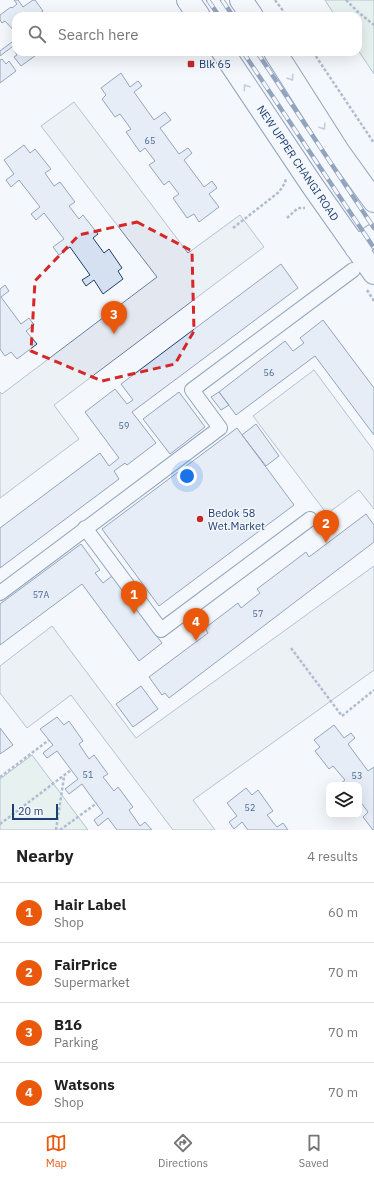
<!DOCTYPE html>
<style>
body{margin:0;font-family:"IBM Plex Sans",sans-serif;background:#f6f6f6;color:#222}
.controls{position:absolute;right:12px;bottom:12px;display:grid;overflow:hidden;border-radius:8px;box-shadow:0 4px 16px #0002}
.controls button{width:36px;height:36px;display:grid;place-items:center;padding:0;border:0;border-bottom:1px solid #e0e0e0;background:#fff;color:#222;font:20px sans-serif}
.scale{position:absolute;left:12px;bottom:10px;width:46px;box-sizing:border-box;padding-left:4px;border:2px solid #1d3f73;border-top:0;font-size:11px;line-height:14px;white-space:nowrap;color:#1d3f73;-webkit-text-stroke:3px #f4f7fb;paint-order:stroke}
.you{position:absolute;left:187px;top:476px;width:14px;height:14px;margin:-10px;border:3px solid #fff;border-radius:50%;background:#1a73e8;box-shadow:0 0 0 6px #1a73e833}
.badge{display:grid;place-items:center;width:26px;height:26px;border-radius:50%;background:#ea580c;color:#fff;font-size:13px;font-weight:700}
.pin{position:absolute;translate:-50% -33px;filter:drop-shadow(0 1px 2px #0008)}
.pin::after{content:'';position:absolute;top:21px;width:14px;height:12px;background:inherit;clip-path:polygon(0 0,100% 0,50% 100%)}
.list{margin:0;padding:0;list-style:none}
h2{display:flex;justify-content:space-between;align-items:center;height:52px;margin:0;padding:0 16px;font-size:17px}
h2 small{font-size:13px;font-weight:400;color:#767676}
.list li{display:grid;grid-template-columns:26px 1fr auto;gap:12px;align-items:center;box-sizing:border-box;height:60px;padding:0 16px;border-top:1px solid #e0e0e0}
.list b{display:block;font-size:15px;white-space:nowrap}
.list p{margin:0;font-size:13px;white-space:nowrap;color:#767676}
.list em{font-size:13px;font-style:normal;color:#767676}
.icon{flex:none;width:22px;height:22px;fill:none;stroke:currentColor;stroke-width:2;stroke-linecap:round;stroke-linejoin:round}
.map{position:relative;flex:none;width:374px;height:830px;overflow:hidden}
.search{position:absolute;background:#fff;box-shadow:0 4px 16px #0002;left:12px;right:12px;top:12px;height:44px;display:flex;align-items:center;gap:10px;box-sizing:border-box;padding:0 14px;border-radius:12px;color:#767676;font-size:15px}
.sheet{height:292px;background:#fff}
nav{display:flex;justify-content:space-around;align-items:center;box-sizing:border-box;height:56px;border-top:1px solid #e0e0e0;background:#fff;font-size:11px;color:#767676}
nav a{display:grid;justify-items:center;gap:2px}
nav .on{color:#ea580c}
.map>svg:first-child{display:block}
.green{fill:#d7e8df;stroke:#687fa3}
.parking{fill:#e3e8f0;stroke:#687fa3}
.building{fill:#d5e0f0;stroke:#1d3f73}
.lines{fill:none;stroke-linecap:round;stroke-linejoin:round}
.street-casing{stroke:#1d3f73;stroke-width:16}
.primary-casing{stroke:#1d3f73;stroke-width:24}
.path{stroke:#5e769c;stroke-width:2.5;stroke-dasharray:3 2;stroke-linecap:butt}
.street{stroke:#f4f7fb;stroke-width:14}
.primary{stroke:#f4f7fb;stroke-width:22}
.rail-casing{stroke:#1d3f73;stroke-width:4.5}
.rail{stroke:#f4f7fb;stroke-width:3;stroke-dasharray:9;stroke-linecap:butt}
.oneway{stroke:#889bb7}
.marked{fill:none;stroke:#d62828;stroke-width:3;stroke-dasharray:8 5;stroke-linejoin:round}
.poi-dot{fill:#c62828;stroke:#f4f7fb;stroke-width:1.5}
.labels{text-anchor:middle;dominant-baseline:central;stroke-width:3;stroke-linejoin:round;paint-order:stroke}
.number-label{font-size:9px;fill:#4b6792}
.poi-label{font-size:11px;fill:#1d3f73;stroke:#f4f7fb;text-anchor:start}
.street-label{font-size:11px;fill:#1d3f73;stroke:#f4f7fb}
</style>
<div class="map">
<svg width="374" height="830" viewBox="0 0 374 830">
<rect width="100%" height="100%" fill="#f4f7fb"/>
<path class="green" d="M 325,0 L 374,0 L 374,74 L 358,50 L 358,16 L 335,16 Z
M 32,755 L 88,830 L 0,830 L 0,779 Z"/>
<path class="parking" d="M 74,102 L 188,253 L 240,215 L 264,247 L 54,405 L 79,439 L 0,498 L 0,392 L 2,394 L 157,277 L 41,126 Z
M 314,370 L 374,451 L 374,509 L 359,490 L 327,514 L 253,416 Z
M 374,566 L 374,670 L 193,800 L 215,830 L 173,830 L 71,695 L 27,728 L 0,693 L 0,666 L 52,626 L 136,738 Z"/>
<path class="building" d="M 14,0 L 18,0 L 23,7 L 33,0 L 35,0 L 43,11 L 36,16 L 16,16 L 16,33 L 5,21 L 2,23 L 0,20 L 0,15 L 11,7 L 12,8 L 17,4 Z
M 16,39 L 16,44 L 0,56 L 0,51 Z
M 16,48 L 16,52 L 38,52 L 39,53 L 21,66 L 14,57 L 17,55 L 14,50 Z
M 2,59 L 6,64 L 9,61 L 16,71 L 0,83 L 0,60 Z
M 121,73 L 130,87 L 138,81 L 142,86 L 134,92 L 154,120 L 165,112 L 171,120 L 160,128 L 179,154 L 188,148 L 192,153 L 184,160 L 204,187 L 212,181 L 217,188 L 209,194 L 219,207 L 199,222 L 194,214 L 187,218 L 173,198 L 179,194 L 169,181 L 164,185 L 149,165 L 155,161 L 145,148 L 140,152 L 126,132 L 131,129 L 120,114 L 115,117 L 102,99 L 106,95 L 101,88 Z
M 24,145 L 30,153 L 35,149 L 51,169 L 45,173 L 54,186 L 60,182 L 75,202 L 69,206 L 79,219 L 83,215 L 98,234 L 93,238 L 104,253 L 109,249 L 122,268 L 118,271 L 123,279 L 103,294 L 94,280 L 86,286 L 82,280 L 90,275 L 70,247 L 59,255 L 53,247 L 64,239 L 44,213 L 36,220 L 31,214 L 40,207 L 19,180 L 11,187 L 6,180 L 14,174 L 4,160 Z
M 281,264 L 298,288 L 132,412 L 156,443 L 127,465 L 125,463 L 114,471 L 119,479 L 0,568 L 0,528 L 100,453 L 109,466 L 119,458 L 85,412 L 115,389 L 127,404 L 133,400 L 121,384 Z
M 5,285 L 9,291 L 1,297 L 21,324 L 29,318 L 34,325 L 26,331 L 37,344 L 17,359 L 11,352 L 5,356 L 0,349 L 0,289 Z
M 323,320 L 374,388 L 374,435 L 315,356 L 236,415 L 219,392 L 285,341 L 293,351 L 304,343 L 300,338 Z
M 179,392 L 205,427 L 170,454 L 143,419 Z
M 219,392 L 229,405 L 221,410 L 211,397 Z
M 256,424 L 279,456 L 266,466 L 242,435 Z
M 237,428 L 294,505 L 159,606 L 102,529 Z
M 366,514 L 374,525 L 374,542 L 169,698 L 165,693 L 162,695 L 149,677 L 208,633 L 205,628 L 238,603 L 241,608 L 260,593 L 257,589 L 306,552 L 309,557 Z
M 81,544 L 100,570 L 95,573 L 103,583 L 112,576 L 162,643 L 139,661 L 82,584 L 0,645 L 0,604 Z
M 141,686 L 158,709 L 133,727 L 116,704 Z
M 57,717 L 64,725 L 69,721 L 83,741 L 79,744 L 89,759 L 94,755 L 108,774 L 103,777 L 114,791 L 118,787 L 133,807 L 129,810 L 140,826 L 145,822 L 152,830 L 117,830 L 108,818 L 98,826 L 94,820 L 103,813 L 82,784 L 69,794 L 65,789 L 78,779 L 57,751 L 47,758 L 43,753 L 53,745 L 40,729 Z
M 334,725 L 344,738 L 351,733 L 355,738 L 348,744 L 368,771 L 374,767 L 374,830 L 373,830 L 363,817 L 368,812 L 359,800 L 359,785 L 341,785 L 340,784 L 345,780 L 333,766 L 329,769 L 315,751 L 320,747 L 314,740 Z
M 0,728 L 13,745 L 0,754 Z
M 246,788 L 252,795 L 258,790 L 273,811 L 267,815 L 277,827 L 283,823 L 288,830 L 248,830 L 242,822 L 234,829 L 229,822 L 237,816 L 227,803 Z"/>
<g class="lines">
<g class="street-casing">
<path id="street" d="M 85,528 L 161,630 L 310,519
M 0,593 L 220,428 L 192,390 L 353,270"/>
</g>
<g class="primary-casing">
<path id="primary" d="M 188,0 L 199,16
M 241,0 L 252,16
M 223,52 L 312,185 L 374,273
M 275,52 L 338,151 L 374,201
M 356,248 L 374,235"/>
</g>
<path class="path" d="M 275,0 L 287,16
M 346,0 L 358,12 L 374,25
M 313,52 L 374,143
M 287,218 L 298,208 L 305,208
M 233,228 L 279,192 L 285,183 L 286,178
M 367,290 L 374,301
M 291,648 L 342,716 L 374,690
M 0,777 L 49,740
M 0,824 L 71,770
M 56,830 L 64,777
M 60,830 L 97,803"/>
<use href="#street" class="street"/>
<use href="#primary" class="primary"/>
<g class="rail-casing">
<path id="rail" d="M 208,0 L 219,16
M 222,0 L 233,16
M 243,52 L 374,248
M 257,52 L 374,228"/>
</g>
<use href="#rail" class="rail"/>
</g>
<defs><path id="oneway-chevron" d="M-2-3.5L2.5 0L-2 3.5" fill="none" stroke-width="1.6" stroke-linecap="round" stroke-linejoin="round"/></defs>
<g class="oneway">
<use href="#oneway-chevron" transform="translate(291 78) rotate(57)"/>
<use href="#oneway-chevron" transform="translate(246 87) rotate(-124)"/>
<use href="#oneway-chevron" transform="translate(323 127) rotate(57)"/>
</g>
<path d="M0 0H374V830H0ZM 137,222 L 192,251 L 194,331 L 175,364 L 102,381 L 31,351 L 35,281 L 79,235 Z" fill="#f4f7fb" fill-opacity=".55" fill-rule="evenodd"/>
<path class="marked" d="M 137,222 L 192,251 L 194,331 L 175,364 L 102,381 L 31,351 L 35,281 L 79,235 Z"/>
<g class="poi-dot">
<rect x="187" y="60" width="8" height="8" rx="2"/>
<circle cx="200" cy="519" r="4"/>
</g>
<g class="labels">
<g class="number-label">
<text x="150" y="140">65</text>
<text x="269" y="372">56</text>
<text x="124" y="425">59</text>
<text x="41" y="594">57A</text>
<text x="258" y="613">57</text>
<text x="88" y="774">51</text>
<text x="357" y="775">53</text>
<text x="250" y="807">52</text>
</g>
<g class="poi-label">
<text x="199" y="64">Blk 65</text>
<text x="208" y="513">Bedok 58<tspan x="208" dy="13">Wet.Market</tspan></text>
</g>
<g class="street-label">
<text transform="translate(298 163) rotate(56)">NEW UPPER CHANGI ROAD</text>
</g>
</g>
</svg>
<div class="controls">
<button><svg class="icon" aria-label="layers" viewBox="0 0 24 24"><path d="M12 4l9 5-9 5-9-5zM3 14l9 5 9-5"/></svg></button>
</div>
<div class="scale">20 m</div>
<div class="you"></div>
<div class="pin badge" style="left:134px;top:614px">1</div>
<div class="pin badge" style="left:326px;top:543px">2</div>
<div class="pin badge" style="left:114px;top:334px">3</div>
<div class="pin badge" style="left:196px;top:641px">4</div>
<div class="search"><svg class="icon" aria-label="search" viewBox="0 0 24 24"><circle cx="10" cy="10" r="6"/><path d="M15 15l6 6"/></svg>Search here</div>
</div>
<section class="sheet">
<h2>Nearby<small>4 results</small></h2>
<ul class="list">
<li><span class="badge">1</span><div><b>Hair Label</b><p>Shop</p></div><em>60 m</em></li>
<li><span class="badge">2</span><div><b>FairPrice</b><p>Supermarket</p></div><em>70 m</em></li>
<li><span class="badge">3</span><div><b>B16</b><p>Parking</p></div><em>70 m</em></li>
<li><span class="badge">4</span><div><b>Watsons</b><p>Shop</p></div><em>70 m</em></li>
</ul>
</section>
<nav>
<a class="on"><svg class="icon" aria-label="map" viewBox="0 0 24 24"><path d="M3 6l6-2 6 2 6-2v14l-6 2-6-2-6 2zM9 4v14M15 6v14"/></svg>Map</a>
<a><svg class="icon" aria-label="directions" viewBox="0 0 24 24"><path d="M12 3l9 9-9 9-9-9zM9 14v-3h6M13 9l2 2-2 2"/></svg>Directions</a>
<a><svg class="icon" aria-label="saved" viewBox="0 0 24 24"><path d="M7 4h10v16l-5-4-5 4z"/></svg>Saved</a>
</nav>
